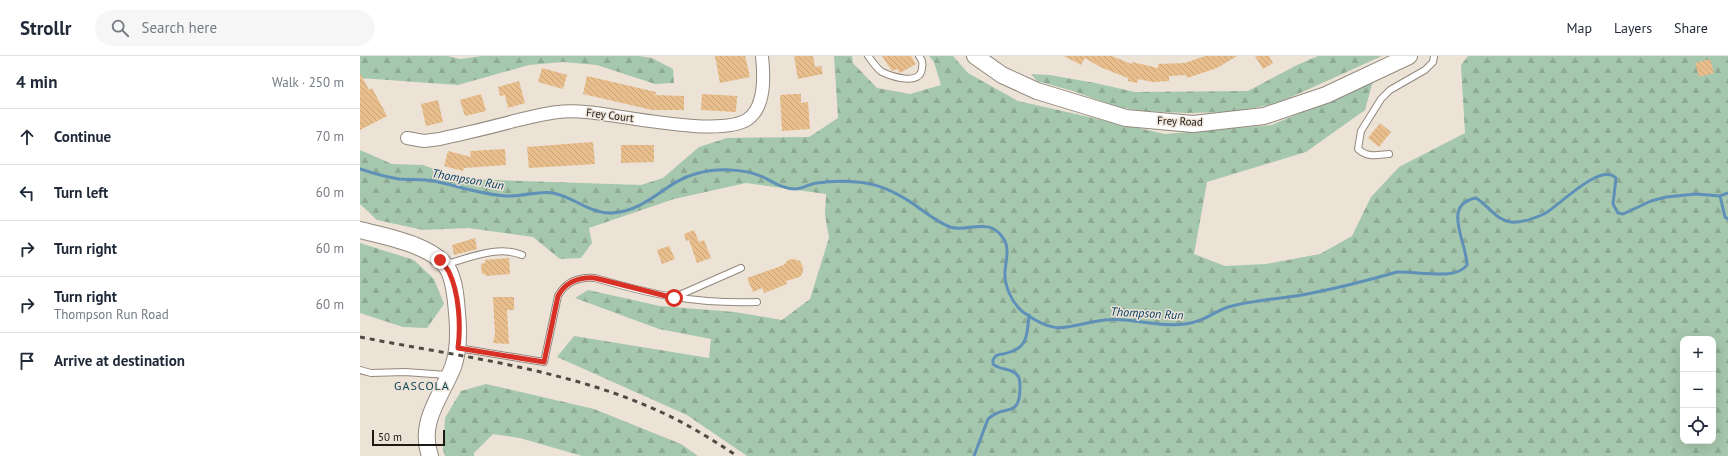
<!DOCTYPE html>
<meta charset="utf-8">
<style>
body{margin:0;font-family:"PT Sans",sans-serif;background:#f6f6f7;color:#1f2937}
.controls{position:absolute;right:12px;bottom:12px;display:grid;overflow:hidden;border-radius:8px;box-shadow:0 4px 16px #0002}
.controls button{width:36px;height:36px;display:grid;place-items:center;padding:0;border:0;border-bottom:1px solid #e0e1e3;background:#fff;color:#1f2937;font:20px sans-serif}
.scale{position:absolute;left:12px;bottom:10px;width:73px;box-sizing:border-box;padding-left:4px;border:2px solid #1d1915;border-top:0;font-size:11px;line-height:14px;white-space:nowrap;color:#1d1915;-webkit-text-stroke:3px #ede2d6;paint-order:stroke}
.stop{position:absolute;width:12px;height:12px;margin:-9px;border:3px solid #d93025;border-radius:50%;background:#fff}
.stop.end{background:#d93025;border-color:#fff;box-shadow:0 1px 4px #0008}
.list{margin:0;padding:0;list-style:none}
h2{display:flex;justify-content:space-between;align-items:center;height:52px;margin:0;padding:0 16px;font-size:17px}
h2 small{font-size:13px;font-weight:400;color:#747a83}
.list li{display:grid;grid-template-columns:26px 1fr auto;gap:12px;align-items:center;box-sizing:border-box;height:56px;padding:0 16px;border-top:1px solid #e0e1e3}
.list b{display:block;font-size:15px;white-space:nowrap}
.list p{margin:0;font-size:13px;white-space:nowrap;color:#747a83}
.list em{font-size:13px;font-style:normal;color:#747a83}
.icon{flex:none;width:22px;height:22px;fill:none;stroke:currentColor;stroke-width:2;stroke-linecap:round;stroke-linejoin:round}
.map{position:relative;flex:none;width:1368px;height:400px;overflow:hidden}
header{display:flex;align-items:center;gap:24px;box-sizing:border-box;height:56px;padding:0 20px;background:#fff;border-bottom:1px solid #e0e1e3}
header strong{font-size:19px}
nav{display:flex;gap:22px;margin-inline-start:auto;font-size:14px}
.search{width:280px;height:36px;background:#f6f6f7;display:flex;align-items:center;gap:10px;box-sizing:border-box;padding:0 14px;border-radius:22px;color:#747a83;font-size:15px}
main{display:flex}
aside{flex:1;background:#fff}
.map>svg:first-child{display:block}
.forest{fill:url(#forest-firs);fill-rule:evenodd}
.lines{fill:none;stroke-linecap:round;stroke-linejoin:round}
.stream{stroke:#5f90b8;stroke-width:3}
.building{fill:url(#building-back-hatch)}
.lane-casing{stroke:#92887d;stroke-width:8}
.street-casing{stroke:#92887d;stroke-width:14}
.secondary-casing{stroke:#92887d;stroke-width:18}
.lane{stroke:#fff;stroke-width:6}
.street{stroke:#fff;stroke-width:12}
.secondary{stroke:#fff;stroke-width:16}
.rail{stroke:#4f4a44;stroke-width:3;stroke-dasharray:5 5;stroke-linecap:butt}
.route{stroke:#d93025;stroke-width:5}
.labels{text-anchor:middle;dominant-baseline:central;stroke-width:3;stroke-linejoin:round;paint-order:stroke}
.street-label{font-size:11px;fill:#1d1915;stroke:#ede2d6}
.water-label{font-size:12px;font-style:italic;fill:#003e65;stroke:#ede2d6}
.neighbourhood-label{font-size:12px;letter-spacing:1px;fill:#0f4655;stroke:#ede2d6}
</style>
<header>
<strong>Strollr</strong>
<div class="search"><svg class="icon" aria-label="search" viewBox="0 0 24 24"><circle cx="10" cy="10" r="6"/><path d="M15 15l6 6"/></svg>Search here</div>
<nav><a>Map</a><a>Layers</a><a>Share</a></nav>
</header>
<main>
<aside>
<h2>4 min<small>Walk · 250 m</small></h2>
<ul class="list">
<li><svg class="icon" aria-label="ahead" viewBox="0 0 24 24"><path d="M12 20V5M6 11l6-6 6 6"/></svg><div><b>Continue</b></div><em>70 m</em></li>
<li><svg class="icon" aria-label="left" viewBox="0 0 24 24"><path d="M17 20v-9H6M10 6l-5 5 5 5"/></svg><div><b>Turn left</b></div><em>60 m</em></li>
<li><svg class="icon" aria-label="right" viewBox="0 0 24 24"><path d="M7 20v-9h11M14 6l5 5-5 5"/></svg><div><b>Turn right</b></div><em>60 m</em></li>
<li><svg class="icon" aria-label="right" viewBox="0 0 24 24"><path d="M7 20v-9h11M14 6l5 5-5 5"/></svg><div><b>Turn right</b><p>Thompson Run Road</p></div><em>60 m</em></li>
<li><svg class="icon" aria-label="arrive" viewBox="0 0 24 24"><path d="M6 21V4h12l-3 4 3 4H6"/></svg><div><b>Arrive at destination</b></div></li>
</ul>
</aside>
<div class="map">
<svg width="1368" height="400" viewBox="0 0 1368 400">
<defs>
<pattern id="forest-firs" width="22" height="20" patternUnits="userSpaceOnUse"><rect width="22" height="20" fill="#a5c7ad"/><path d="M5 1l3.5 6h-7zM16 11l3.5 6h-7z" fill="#8eaa94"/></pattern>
<pattern id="building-back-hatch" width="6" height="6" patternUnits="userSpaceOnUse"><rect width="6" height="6" fill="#e7be8c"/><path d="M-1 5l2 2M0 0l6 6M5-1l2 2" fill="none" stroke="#c6a378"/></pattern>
</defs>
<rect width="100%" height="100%" fill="#ede2d6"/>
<path class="forest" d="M 0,0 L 88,0 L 100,3 L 122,0 L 279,0 L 292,2 L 313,13 L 314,27 L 295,28 L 237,9 L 203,6 L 169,9 L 98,29 L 0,22 Z
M 474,0 L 492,0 L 493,7 L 517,32 L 550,38 L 581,29 L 574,6 L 569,0 L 593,0 L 608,17 L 658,45 L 805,78 L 912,69 L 1013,25 L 1005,54 L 946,96 L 847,126 L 834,198 L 865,210 L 906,208 L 960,198 L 992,180 L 1011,141 L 1039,111 L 1105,77 L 1101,9 L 1108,0 L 1368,0 L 1368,400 L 387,400 L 327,359 L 197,301 L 214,280 L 349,302 L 351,283 L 299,273 L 215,242 L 228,234 L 300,250 L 375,256 L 422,264 L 450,243 L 469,182 L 465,159 L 466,138 L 386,127 L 314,143 L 229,172 L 232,187 L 221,202 L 200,203 L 173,181 L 108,172 L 63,174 L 17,164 L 0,148 L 0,94 L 32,108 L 63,109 L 102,123 L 281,129 L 303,122 L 339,91 L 367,82 L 449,81 L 478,62 ZM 1323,283 L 1353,283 L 1353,385 L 1323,385 Z
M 958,0 L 1022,0 L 918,47 L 873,56 L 825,57 L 783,55 L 757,51 L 713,35 L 677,25 L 671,18 L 690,19 L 735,27 L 775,36 L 888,35 L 937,9 Z
M 0,187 L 54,204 L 74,223 L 84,248 L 67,272 L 43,271 L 0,257 Z
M 126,328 L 234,353 L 321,388 L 338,400 L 222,400 L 160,382 L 133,378 L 114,397 L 114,400 L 85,400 L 83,394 L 85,362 L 101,335 Z"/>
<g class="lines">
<path class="stream" d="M 0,113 C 12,117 26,121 39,123 C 51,124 62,123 74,125 C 98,130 122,139 147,140 C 163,141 180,134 193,137 C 214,141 230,158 252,157 C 287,155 305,126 335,118 C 355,112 383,112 403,121 C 413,126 423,133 435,133 C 442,133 449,128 457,127 C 470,125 484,125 497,126 C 517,127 539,138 555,149 C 566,157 577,166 590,171 C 607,177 629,160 643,182 C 650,191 646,204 645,215 C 644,230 652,247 663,256 C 700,283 708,268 745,264 C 772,261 798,272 825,268 C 844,266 853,256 868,251 C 892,244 918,243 942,239 C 974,233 1006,225 1037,216 C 1057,215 1096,225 1107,209 C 1107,187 1081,148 1116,142 C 1129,150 1136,164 1151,166 C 1161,167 1175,162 1184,158 C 1199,150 1240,106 1256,122 L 1253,148 L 1258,157 L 1263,158 L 1291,145 L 1306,141 L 1336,138 L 1360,140 L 1368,137
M 1360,140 L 1365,161 L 1368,163
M 614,400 L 628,363 C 644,347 660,364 660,331 C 660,326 660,320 655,317 C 649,312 639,314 633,308 L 633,304 C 635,299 639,298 643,298 C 668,293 667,281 669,259"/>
</g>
<path class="building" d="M 355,0 L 385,0 L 390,21 L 360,27 Z
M 434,0 L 453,0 L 455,11 L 461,10 L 463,18 L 438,23 Z
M 522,0 L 551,0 L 556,8 L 540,17 L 537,13 L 532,15 Z
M 704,0 L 752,0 L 771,8 L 772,6 L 798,12 L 798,8 L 825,7 L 845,0 L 877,0 L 857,12 L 827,22 L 826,19 L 809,20 L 809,25 L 793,26 L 778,23 L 777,27 L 768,25 L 768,22 L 740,11 L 725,2 L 721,9 Z
M 895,0 L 909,0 L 913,7 L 903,13 Z
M 1350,3 L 1354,17 L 1339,21 L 1335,7 Z
M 182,12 L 207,19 L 203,33 L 178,26 Z
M 0,17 L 9,34 L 12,32 L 27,60 L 0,74 Z
M 227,20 L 296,36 L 295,39 L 324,40 L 324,54 L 292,54 L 223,38 Z
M 159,25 L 165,47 L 148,52 L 145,39 L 140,40 L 138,31 Z
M 121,38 L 126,55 L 105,60 L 100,44 Z
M 342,38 L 377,40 L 376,56 L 341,54 Z
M 433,38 L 441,38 L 441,47 L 448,46 L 450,73 L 422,75 L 420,39 Z
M 78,44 L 83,66 L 66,70 L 61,48 Z
M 1020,67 L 1031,76 L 1019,91 L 1008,82 Z
M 233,86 L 235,108 L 169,112 L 167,91 Z
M 261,89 L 294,89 L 294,106 L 261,107 Z
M 145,93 L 146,109 L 104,112 L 103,115 L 84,110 L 88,95 L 111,101 L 110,95 Z
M 334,174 L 339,186 L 344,184 L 351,202 L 337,207 L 329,184 L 326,185 L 324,178 Z
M 115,182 L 117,193 L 94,199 L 92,189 Z
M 309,190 L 315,203 L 302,208 L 297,194 Z
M 149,202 L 150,218 L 126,220 L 125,218 L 122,218 L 121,208 L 125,207 L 125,204 Z
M 434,203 L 440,205 L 443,211 L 443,216 L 440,221 L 426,225 L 427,228 L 404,237 L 402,232 L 393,236 L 387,222 L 424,209 L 428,204 Z
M 133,241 L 154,241 L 154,254 L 147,254 L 149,288 L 133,287 L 135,279 Z"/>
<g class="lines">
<g class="lane-casing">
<path id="lane" d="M 508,0 C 512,5 517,13 522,16 C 533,21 561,30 562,12 C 563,6 562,4 559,0
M 1029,98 C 1017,99 1008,102 998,93 L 1001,75 L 1021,43 L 1030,34 L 1065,14 L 1073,6 L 1074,0
M 86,208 C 110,202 138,189 162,199
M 315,241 L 381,212
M 98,292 L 184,306 L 198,240 C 206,225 219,221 235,222 C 293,239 336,248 397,246
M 0,314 L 11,317 L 45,316 L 87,319"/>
</g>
<g class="street-casing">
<path id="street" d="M 47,82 L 64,85 L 80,83 C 105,77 130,72 154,65 C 180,59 200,53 226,56 C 261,59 361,82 388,63 C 406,50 404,19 402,0"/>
</g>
<g class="secondary-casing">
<path id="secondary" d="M 615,0 L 642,19 L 677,35 L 766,62 L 833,68 L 904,60 L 966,39 L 1049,0
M 0,174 C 26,181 76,189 89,215 C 95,228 96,244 97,257 C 99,276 99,294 93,311 C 81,341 58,366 70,400"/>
</g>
<use href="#lane" class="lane"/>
<use href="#street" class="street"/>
<use href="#secondary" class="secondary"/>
<path class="rail" d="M 0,281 C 101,301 209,313 303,357 C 329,369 353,384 377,400"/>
</g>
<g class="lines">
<path class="route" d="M 80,204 C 83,208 87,212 89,216 C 99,237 101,269 98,292 L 184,306 L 198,240 C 206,225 219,221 235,222 L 314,242"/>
</g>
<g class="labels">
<g class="street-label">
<text transform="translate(250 59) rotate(7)">Frey Court</text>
<text transform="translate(820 65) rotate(2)">Frey Road</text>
</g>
<g class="water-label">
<text transform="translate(108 123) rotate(10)">Thompson Run</text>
<text transform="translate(787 257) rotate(3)">Thompson Run</text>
</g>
<g class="neighbourhood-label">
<text x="62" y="329">GASCOLA</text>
</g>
</g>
</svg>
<div class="controls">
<button>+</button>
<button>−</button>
<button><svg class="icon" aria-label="locate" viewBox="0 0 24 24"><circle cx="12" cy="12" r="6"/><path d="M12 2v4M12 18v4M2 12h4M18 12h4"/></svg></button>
</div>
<div class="scale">50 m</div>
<div class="stop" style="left:314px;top:242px"></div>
<div class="stop end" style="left:80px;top:204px"></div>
</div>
</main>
